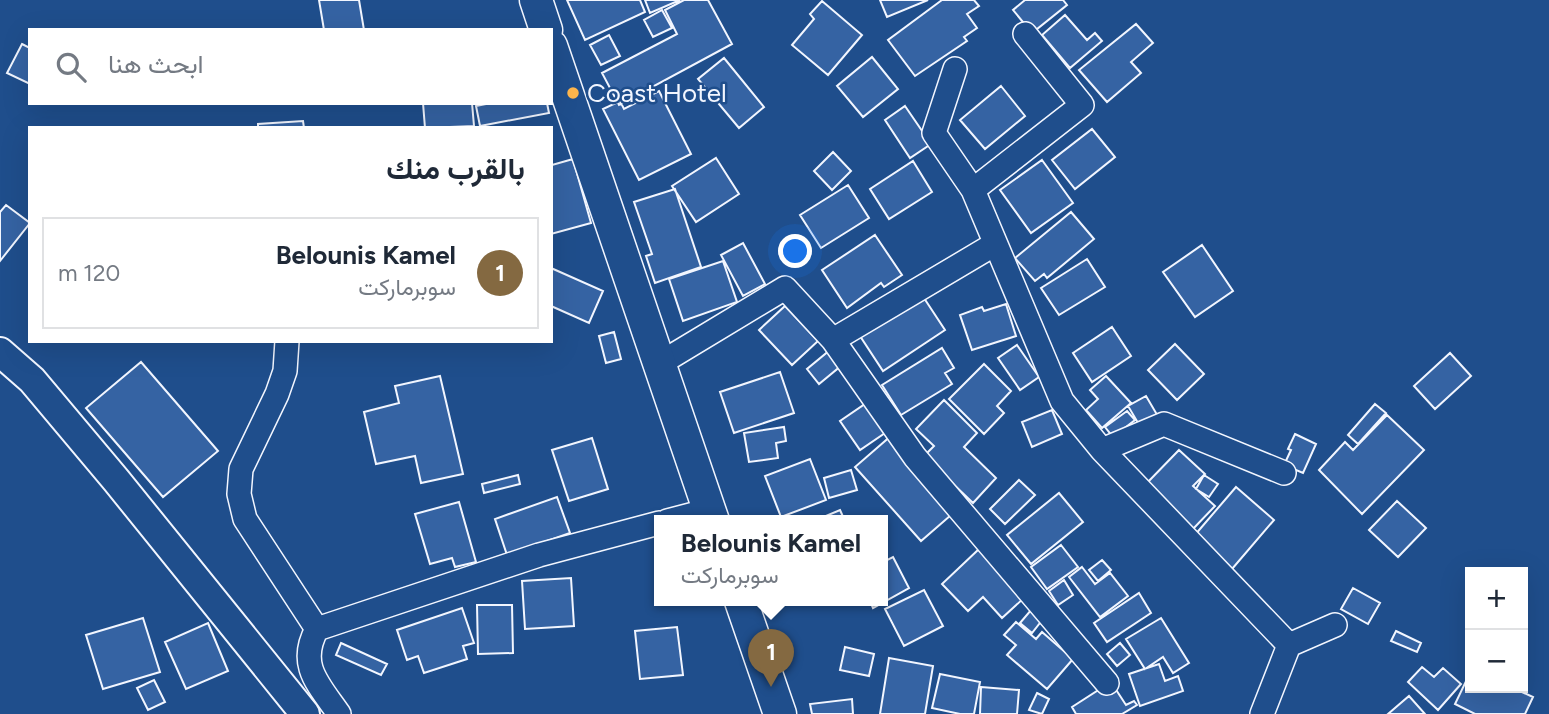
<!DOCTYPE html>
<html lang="ar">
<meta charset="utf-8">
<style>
body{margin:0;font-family:Figtree,Vazirmatn,sans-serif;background:#f2f2f3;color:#1f2937;direction:rtl}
.controls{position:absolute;right:21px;bottom:21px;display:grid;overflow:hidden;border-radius:0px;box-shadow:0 7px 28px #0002}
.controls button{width:63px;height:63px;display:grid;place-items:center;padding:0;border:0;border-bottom:2px solid #e0e1e3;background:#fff;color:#1f2937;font:35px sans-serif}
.you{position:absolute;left:796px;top:252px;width:24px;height:24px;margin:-18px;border:5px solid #fff;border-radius:50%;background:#1a73e8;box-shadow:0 0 0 10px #1a73e833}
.badge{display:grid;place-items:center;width:46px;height:46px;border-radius:50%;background:#846941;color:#fff;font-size:23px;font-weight:700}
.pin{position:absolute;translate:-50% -58px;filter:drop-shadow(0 2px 4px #0008)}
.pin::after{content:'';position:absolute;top:37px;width:24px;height:21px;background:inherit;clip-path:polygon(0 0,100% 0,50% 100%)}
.popup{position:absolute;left:654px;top:515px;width:234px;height:91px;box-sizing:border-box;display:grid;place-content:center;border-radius:0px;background:#fff;filter:drop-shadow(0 2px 5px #0005);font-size:23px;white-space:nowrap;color:#747a83}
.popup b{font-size:26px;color:#1f2937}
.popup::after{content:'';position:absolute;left:50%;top:100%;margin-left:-14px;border:14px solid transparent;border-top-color:#fff}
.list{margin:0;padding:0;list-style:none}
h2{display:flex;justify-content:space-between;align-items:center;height:91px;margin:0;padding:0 28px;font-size:30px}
h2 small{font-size:23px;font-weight:400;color:#747a83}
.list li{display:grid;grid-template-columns:46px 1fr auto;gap:21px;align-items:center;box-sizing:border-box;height:112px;margin:0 14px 14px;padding:0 14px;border:2px solid #e0e1e3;border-radius:0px}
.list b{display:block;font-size:26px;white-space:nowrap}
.list p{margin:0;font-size:23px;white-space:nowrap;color:#747a83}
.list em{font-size:23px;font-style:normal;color:#747a83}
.icon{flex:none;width:38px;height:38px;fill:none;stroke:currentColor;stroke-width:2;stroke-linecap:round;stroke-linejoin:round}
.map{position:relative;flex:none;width:1549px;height:714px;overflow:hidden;direction:ltr}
.search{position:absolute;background:#fff;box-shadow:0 7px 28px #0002;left:28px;top:28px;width:525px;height:77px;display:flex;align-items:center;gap:18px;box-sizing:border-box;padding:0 24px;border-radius:0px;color:#747a83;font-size:26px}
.panel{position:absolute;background:#fff;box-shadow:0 7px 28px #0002;left:28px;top:126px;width:525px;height:217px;border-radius:0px;direction:rtl}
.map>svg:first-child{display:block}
.building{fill:#3563a3;stroke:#f2f6ff;stroke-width:2}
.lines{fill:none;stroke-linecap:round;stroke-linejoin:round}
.minor-casing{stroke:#f2f6ff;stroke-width:26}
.tertiary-casing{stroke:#f2f6ff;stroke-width:32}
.secondary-casing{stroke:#f2f6ff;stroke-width:35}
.minor{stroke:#1f4e8c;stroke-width:23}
.tertiary{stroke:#1f4e8c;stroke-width:28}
.secondary{stroke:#1f4e8c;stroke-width:32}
.poi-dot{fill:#ffb74d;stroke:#1f4e8c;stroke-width:2.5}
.labels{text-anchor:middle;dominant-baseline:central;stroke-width:5;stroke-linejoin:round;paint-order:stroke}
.poi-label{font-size:26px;fill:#f2f6ff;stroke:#1f4e8c;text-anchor:start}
</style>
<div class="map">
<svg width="1549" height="714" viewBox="0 0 1549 714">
<rect width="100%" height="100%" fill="#1f4e8c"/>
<path class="building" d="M 319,0 L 359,0 L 364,30 L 324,30 Z
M 567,0 L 640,0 L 645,12 L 585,40 Z
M 645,0 L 680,0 L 650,13 Z
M 684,0 L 708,0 L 732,44 L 619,105 L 602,73 L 677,34 L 665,10 Z
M 880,0 L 928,0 L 887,17 Z
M 942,0 L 974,0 L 979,6 L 967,14 L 977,28 L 964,37 L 967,41 L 915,76 L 888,40 Z
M 1025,0 L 1063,0 L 1067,5 L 1032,33 L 1013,10 Z
M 822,1 L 862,35 L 828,75 L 792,45 L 814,19 L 810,14 Z
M 662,10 L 672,28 L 653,37 L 644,20 Z
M 1065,15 L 1087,40 L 1095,33 L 1102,41 L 1070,68 L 1042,35 Z
M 1136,24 L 1153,43 L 1131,62 L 1141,73 L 1107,102 L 1079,70 Z
M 609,35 L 620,56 L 601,65 L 590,45 Z
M 22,44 L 30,48 L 30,84 L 7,73 Z
M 872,57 L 898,89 L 863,117 L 837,86 Z
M 724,58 L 764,107 L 739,128 L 698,79 Z
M 1001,86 L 1025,116 L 985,149 L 960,120 Z
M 659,91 L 691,154 L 639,180 L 603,109 L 620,101 L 624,109 Z
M 423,103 L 472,103 L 474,126 L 425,128 Z
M 491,103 L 547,103 L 549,113 L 480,126 L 476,106 Z
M 905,106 L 931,144 L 910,158 L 885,120 Z
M 303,121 L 304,128 L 258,128 L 258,124 Z
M 1092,129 L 1115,157 L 1075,189 L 1052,160 Z
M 833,152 L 851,171 L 832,190 L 814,171 Z
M 716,158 L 739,194 L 696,222 L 672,186 Z
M 573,159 L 591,223 L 551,234 L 551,161 L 552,165 Z
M 1042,160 L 1073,203 L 1031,233 L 1000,190 Z
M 913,161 L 932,192 L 889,219 L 870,189 Z
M 848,185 L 869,218 L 821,248 L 800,215 Z
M 675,189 L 701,267 L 655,283 L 646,256 L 652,254 L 634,202 Z
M 6,205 L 30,223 L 0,261 L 0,212 Z
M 1071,212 L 1094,239 L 1047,278 L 1044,274 L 1035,281 L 1015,258 Z
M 875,235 L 902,275 L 884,287 L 881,283 L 847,308 L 822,270 Z
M 743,243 L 765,284 L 743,296 L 721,255 Z
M 1202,245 L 1233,291 L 1195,317 L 1163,272 Z
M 1087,259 L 1105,287 L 1059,315 L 1041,288 Z
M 723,261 L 737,302 L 683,321 L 669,279 Z
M 551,268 L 603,291 L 589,323 L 551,306 Z
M 922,295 L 945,330 L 883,371 L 860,336 Z
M 1006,304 L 1016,336 L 972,350 L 960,315 L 982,307 L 984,311 Z
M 785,306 L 818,341 L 792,365 L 759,330 Z
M 1112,327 L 1131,356 L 1092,382 L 1073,353 Z
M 614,332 L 621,359 L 606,363 L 599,336 Z
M 1175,344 L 1204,374 L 1177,400 L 1148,370 Z
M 1017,345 L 1039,377 L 1020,390 L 998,358 Z
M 942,348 L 954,368 L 945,373 L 952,384 L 901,415 L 882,385 Z
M 830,350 L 842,365 L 819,384 L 807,369 Z
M 1450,353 L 1471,376 L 1435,409 L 1414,386 Z
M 141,362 L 218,451 L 163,497 L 86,408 Z
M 984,364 L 1011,391 L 997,406 L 1004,413 L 984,434 L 949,399 Z
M 780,372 L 794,413 L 734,433 L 720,392 Z
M 440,376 L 463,474 L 421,483 L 415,456 L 376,464 L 364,412 L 399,403 L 395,386 Z
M 1106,376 L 1131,403 L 1102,428 L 1086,410 L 1098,399 L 1090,390 Z
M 1146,396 L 1159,418 L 1141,428 L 1128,406 Z
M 944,400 L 977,433 L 964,447 L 996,478 L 973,503 L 924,456 L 934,446 L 916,429 Z
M 865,404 L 885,433 L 860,450 L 840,421 Z
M 1375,404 L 1386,413 L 1358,444 L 1348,435 Z
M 1052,410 L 1062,434 L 1032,447 L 1022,422 Z
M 1127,411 L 1135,420 L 1113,437 L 1105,427 Z
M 1387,415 L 1424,450 L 1362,514 L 1319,470 L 1345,442 L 1353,450 Z
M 784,427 L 786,441 L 776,443 L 778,458 L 749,462 L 744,433 Z
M 1295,434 L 1316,444 L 1303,473 L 1284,465 L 1291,450 L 1288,449 Z
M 892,435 L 958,509 L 921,541 L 855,467 Z
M 592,438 L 608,489 L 569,501 L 552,450 Z
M 1179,450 L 1205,474 L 1193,486 L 1215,506 L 1192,530 L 1145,485 Z
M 810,459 L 826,500 L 781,517 L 765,476 Z
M 851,470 L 857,490 L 829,498 L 824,478 Z
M 518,475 L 520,484 L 484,493 L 482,484 Z
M 1204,475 L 1218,484 L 1209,497 L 1196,489 Z
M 1019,480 L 1035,495 L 1005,524 L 990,509 Z
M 1236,487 L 1274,520 L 1232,569 L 1194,536 Z
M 1059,493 L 1083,522 L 1031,564 L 1007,535 Z
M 557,497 L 570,533 L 507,555 L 495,519 Z
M 1397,501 L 1426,528 L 1398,557 L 1369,530 Z
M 459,502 L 476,562 L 455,567 L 452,558 L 430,564 L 415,514 Z
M 840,510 L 845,521 L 814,521 Z
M 1061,545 L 1078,567 L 1047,589 L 1031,567 Z
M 979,549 L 1024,598 L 1002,618 L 983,597 L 968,611 L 942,584 Z
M 893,557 L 909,588 L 873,608 L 870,601 L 883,601 L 883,562 Z
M 1102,560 L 1111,570 L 1098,581 L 1089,570 Z
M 1082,567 L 1095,584 L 1110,573 L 1128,596 L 1100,617 L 1069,577 Z
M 571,578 L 574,626 L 525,629 L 522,581 Z
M 1064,580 L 1073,595 L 1058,605 L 1049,591 Z
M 1353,588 L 1380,603 L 1368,624 L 1341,609 Z
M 924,590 L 943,626 L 904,646 L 885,609 Z
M 1139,593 L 1151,613 L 1107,642 L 1094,623 Z
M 477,605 L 512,605 L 513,653 L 478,654 Z
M 462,608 L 474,643 L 463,646 L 467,659 L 424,673 L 418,656 L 407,660 L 397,630 Z
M 1031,610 L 1043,619 L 1032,633 L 1020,623 Z
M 143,618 L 160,672 L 103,689 L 86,635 Z
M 1161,618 L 1189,663 L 1173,673 L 1163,657 L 1145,669 L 1126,639 Z
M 1016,622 L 1036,639 L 1042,632 L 1073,659 L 1047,689 L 1007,655 L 1016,645 L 1004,635 Z
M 208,623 L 228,671 L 186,689 L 165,642 Z
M 677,627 L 683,675 L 640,679 L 635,631 Z
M 1396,631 L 1421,643 L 1417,652 L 1391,641 Z
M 341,643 L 387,664 L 381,675 L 336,655 Z
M 1120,643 L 1130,655 L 1117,666 L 1107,654 Z
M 845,647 L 874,654 L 869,676 L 840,670 Z
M 889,658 L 933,666 L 925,714 L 880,714 Z
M 1159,664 L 1165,681 L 1178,676 L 1183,691 L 1140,706 L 1129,674 Z
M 1422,667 L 1434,677 L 1443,668 L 1461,684 L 1438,710 L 1408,682 Z
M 940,674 L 980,682 L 974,714 L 960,714 L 932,708 Z
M 1469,675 L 1470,688 L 1495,688 L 1502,691 L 1504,688 L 1513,688 L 1533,697 L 1525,714 L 1475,714 L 1455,704 Z
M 154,680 L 165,702 L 148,710 L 137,688 Z
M 1111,682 L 1126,705 L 1134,701 L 1137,705 L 1122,714 L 1076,714 L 1072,707 Z
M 981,687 L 1019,690 L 1017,714 L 980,714 Z
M 1037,693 L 1049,699 L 1042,714 L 1029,710 Z
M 1409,696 L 1425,714 L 1388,714 Z
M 852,699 L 853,714 L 812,714 L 810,704 Z"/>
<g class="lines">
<g class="minor-casing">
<path id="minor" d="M 955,69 L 934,133 L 973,190 L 1062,401 L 1102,450 L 1164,424 L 1284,473
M 973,190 L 1082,105 L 1025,34
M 833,340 L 995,244
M 287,341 L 285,371 L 277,394 L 241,469 L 239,494 L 245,519 L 317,629
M 659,364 L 785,288 L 833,340 L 915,457 L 1107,683
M 1102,450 L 1289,645 L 1335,625
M 667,521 L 709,510
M 339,714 C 319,685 297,665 317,629 L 539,555 L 659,523
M 1262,714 L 1289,645"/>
</g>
<g class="tertiary-casing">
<path id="tertiary" d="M 0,352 L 32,380 L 116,480 L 305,714"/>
</g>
<g class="secondary-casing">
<path id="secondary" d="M 536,0 L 546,30
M 551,46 L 713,521
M 741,601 L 780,714"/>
</g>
<use href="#minor" class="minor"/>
<use href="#tertiary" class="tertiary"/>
<use href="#secondary" class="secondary"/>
</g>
<circle class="poi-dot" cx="573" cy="93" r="7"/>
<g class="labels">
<g class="poi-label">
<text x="587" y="93">Coast Hotel</text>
</g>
</g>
</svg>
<div class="controls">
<button>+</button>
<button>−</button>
</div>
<div class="you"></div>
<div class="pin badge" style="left:771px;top:687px">1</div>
<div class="popup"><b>Belounis Kamel</b>سوبرماركت</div>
<div class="search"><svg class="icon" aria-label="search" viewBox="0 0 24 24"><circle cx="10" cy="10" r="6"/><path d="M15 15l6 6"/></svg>ابحث هنا</div>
<section class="panel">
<h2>بالقرب منك<small></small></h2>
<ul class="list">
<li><span class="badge">1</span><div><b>Belounis Kamel</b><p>سوبرماركت</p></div><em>120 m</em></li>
</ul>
</section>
</div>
